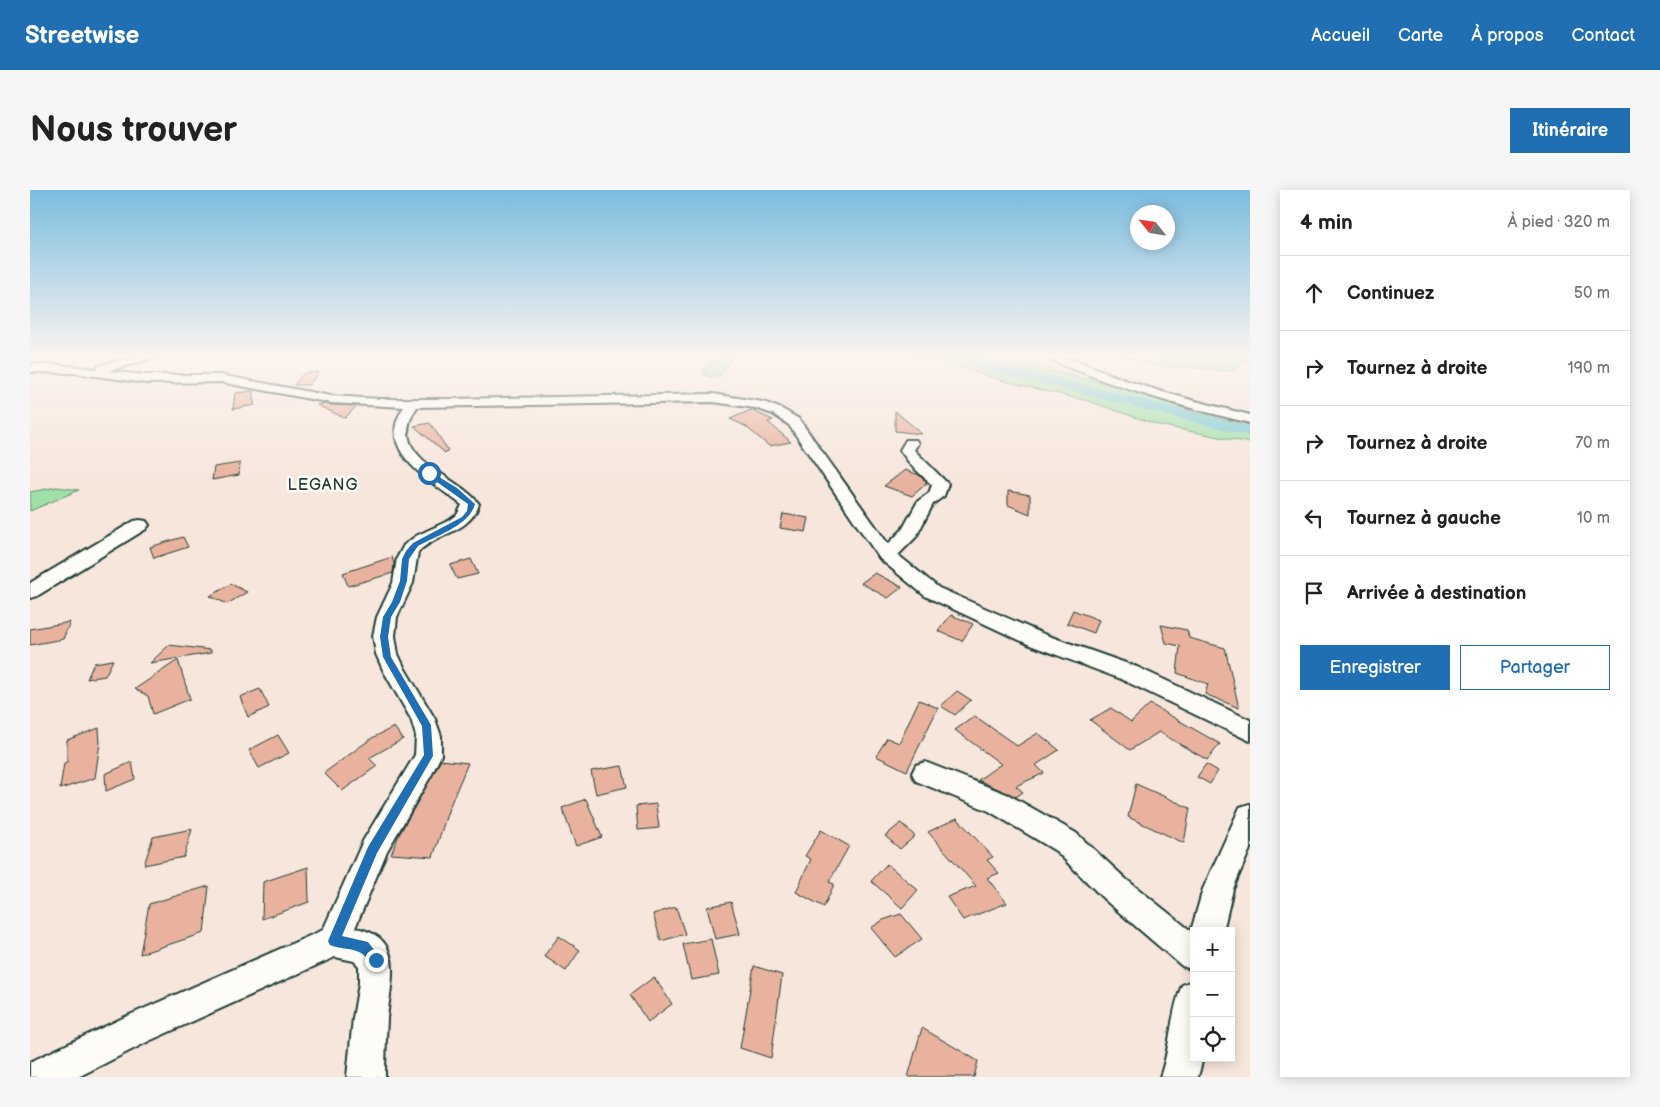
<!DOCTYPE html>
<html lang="fr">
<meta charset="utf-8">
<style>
body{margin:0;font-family:"Balsamiq Sans",sans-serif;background:#f6f6f6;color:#222}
.controls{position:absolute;right:15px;bottom:15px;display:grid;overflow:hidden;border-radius:0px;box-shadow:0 2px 12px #0003}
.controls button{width:45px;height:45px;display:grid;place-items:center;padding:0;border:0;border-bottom:1px solid #e0e0e0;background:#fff;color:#222;font:25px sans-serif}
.compass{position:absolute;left:1100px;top:15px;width:45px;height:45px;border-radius:50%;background:#fff;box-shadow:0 2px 12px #0003;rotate:300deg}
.stop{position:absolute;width:15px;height:15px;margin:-11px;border:4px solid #1f6fb2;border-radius:50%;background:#fff}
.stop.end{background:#1f6fb2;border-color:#fff;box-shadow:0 1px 5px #0008}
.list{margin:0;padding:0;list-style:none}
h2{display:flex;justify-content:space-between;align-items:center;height:65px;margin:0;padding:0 20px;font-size:21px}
h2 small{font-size:16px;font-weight:400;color:#767676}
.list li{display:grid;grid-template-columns:32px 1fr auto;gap:15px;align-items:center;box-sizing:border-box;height:75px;padding:0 20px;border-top:1px solid #e0e0e0}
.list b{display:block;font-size:19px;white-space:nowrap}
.list em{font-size:16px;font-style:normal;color:#767676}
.actions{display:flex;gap:10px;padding:15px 20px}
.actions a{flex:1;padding:11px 0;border:1px solid #1f6fb2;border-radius:0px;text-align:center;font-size:18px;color:#1f6fb2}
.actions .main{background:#1f6fb2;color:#fff}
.icon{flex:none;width:28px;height:28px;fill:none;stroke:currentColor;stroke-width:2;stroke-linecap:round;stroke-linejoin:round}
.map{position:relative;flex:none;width:1220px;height:887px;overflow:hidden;border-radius:0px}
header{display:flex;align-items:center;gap:30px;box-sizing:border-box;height:70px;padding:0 25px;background:#1f6fb2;color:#fff}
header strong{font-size:24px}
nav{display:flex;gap:28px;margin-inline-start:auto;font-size:18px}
.intro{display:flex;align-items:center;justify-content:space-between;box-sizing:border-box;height:120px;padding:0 30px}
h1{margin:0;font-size:35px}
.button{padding:12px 22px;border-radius:0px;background:#1f6fb2;color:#fff;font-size:18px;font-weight:700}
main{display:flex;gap:30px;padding:0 30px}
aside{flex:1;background:#fff;border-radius:0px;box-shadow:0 2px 12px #0003}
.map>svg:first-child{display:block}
.green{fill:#9fdfa8;stroke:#5f8e6e}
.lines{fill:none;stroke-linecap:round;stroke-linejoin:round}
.river{fill:#78c8d2;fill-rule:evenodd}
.building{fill:#e8b29e;stroke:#1f3d34}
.minor-casing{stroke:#1f3d34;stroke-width:4}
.minor{fill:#fdfcf7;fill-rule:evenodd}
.route{fill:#1f6fb2}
.labels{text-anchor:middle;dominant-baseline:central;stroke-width:5;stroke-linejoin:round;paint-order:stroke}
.far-quarter-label{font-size:16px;letter-spacing:1px;fill:#1f3d34;stroke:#fdfcf7}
</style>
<header>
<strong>Streetwise</strong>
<nav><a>Accueil</a><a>Carte</a><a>À propos</a><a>Contact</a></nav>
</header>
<div class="intro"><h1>Nous trouver</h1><a class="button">Itinéraire</a></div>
<main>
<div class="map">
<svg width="1220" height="887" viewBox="0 0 1220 887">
<rect width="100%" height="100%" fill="#f7e6dc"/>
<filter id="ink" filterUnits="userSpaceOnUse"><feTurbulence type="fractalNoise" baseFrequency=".02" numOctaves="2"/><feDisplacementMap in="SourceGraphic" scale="10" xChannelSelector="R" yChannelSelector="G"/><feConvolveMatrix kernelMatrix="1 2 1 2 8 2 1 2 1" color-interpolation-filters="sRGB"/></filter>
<g filter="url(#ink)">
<path class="green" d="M 687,166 L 704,166 L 688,188 L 674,185 L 674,179 Z
M 885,166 L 991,166 L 1022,181 L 1084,195 L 1167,223 L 1220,236 L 1220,253 L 1128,235 L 1058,211 L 974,191 L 915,172 Z
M 1095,166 L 1220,166 L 1220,169 L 1201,181 L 1123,175 Z
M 27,297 L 49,300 L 0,321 L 0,302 Z"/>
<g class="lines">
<path class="river" d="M 912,166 L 936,166 L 1220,236 L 1220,246 L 914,169 Z"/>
</g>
<path class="building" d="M 289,182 L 279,195 L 264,195 L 274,183 Z
M 223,201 L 223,209 L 225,215 L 203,219 L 205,203 Z
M 295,214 L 301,215 L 327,216 L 315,228 L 287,215 Z
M 721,220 L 743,230 L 738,232 L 761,252 L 739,256 L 715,236 L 700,229 Z
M 865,221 L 892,244 L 865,241 Z
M 400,233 L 418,260 L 415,263 L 384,236 Z
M 210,273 L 209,285 L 182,290 L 184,277 Z
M 875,280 L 889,285 L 897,293 L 882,306 L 854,296 Z
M 978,301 L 1000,305 L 1000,324 L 978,315 Z
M 753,324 L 779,328 L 776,342 L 750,338 Z
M 153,347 L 158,357 L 124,368 L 120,357 Z
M 362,367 L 364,373 L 363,383 L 318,396 L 313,383 Z
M 441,369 L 448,384 L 427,389 L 420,375 Z
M 845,383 L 872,397 L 858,408 L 831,393 Z
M 201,394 L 217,402 L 197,414 L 180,406 Z
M 1043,420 L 1069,430 L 1064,443 L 1037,433 Z
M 921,425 L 943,434 L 932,451 L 908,441 Z
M 40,432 L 33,449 L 0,455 L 0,439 Z
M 1131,435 L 1157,440 L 1159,448 L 1195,458 L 1209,518 L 1175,504 L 1178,494 L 1147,483 L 1150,456 L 1136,453 Z
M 139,455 L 181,460 L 181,463 L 120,473 Z
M 83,470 L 75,486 L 57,489 L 64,473 Z
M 148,470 L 160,509 L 123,524 L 118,506 L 105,499 Z
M 230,499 L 239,517 L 218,527 L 210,507 Z
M 927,501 L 941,510 L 925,525 L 911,516 Z
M 889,510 L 908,518 L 877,581 L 846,566 L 857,548 L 869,553 Z
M 1120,514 L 1190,554 L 1177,570 L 1129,542 L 1100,560 L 1060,530 L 1081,518 L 1101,532 Z
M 945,526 L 987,556 L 1008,543 L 1029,560 L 1006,575 L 1014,583 L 986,596 L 993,602 L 986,607 L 948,590 L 971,574 L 925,540 Z
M 364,537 L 373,549 L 339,568 L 347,576 L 312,601 L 294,583 L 342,548 Z
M 69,538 L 70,553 L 65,588 L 30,599 L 34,573 L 37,572 L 37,550 Z
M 248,545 L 259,563 L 229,578 L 219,560 Z
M 411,570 L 438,573 L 419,618 L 403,667 L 361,664 L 369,645 Z
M 102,572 L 105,589 L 76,601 L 75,584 Z
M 1176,574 L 1188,581 L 1180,594 L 1167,587 Z
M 592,576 L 597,597 L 566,604 L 561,581 Z
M 1106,594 L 1160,618 L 1154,653 L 1098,627 Z
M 556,609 L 572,647 L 546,656 L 532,618 Z
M 626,614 L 629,638 L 608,640 L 606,616 Z
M 927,628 L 963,667 L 957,670 L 969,683 L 957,688 L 977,713 L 933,730 L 917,707 L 946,696 L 898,642 Z
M 871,633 L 885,646 L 870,659 L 855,646 Z
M 162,639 L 154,667 L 114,675 L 123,647 Z
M 791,640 L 819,656 L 799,692 L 804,694 L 794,717 L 766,702 L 781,669 L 775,666 Z
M 857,674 L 888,700 L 872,718 L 841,691 Z
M 278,677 L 279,712 L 232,729 L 233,692 Z
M 179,696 L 174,743 L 110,764 L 119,714 Z
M 701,712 L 710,744 L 685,749 L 677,717 Z
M 646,717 L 655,744 L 631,751 L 623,724 Z
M 871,724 L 892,749 L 865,767 L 841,738 L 853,730 Z
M 529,746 L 550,760 L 536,781 L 514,766 Z
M 681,749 L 689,785 L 661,790 L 653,754 Z
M 724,776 L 752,785 L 741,868 L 710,858 Z
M 624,787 L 642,814 L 618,832 L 600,805 Z
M 892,838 L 948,871 L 944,887 L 878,887 Z"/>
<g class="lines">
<g class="minor-casing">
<path id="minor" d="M 107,166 L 125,166 L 123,168 L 78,181 L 116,185 L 190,185 L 301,206 L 350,209 L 420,209 L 683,204 L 733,212 L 752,219 L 769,229 L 858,354 L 872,340 L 888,311 L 899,303 L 902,295 L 881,275 L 870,260 L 876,250 L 886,250 L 888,253 L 884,260 L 918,294 L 914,306 L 903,314 L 886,347 L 868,365 L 909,398 L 1016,445 L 1107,477 L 1220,530 L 1220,551 L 1091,489 L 1000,455 L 895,406 L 850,369 L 759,235 L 743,224 L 725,218 L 683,212 L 387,217 C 352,268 429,285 449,314 C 439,344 408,342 388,362 L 383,393 L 367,427 L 365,446 L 368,464 L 375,479 L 405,529 L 411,546 L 411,565 L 402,584 L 357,661 L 325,738 C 377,747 360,793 357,829 C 356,848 355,868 355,887 L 317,887 L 323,828 L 329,793 L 329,776 L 324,771 L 305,767 L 119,851 L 48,887 L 0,887 L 0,872 L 95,827 L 293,740 L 333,651 L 385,565 L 386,546 L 381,529 L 353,480 L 346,464 L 343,446 L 347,427 L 363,393 L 367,368 L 374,355 L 386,346 L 420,330 L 427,325 L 432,315 C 403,292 343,261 374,217 L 301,213 L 190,192 L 116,193 L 44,183 L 0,182 L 0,174 L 29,175 L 66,179 L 68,176 Z
M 1017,166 C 1044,165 1075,184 1101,192 C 1140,205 1180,215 1220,225 L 1220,233 C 1163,219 1106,204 1051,182 C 1041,178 1025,174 1017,166 Z
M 110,330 L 116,331 L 119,335 L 116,339 L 7,406 L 0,408 L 0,393 L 104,331 Z
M 895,572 L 979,605 L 1046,643 L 1097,690 L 1161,741 L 1173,699 L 1206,626 L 1210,617 L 1220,614 L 1220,659 L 1203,699 L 1193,741 L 1164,741 L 1164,780 L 1152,776 L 1075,710 L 1026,661 L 959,621 L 886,591 L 882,583 L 886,575 Z
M 1164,790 L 1164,868 L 1173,868 L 1168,887 L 1130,887 C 1141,857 1140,824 1152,795 Z"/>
</g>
<use href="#minor" class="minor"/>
</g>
</g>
<linearGradient id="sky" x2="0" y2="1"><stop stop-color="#7bbcdf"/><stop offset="0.57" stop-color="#fbf4ef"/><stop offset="1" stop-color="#fbf4ef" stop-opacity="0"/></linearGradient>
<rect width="1220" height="290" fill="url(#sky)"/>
<path class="route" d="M 397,282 L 401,282 L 427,298 L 445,314 C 440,335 406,346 388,356 L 379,369 L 377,391 L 370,412 L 361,427 L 358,447 L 361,467 L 401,535 L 403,566 L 347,663 L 312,746 L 338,752 L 352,770 L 350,774 L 346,776 C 339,773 337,767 331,763 C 323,758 309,759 300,755 L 298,751 L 338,657 L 394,565 L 392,536 L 353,467 L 350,447 L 353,427 L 362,412 L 370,391 L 372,369 L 376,361 L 383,353 L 432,327 L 437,321 L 438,314 L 397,285 Z"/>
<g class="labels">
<g class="far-quarter-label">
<text x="293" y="295">LEGANG</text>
</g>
</g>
</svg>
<div class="controls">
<button>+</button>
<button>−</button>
<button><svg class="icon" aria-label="locate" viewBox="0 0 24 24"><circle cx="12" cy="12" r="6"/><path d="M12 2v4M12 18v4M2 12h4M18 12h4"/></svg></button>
</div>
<svg class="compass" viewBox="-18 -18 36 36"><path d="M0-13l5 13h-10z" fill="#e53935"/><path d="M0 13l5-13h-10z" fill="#767676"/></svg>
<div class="stop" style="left:399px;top:283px"></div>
<div class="stop end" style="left:346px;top:770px"></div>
</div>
<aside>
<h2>4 min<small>À pied · 320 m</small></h2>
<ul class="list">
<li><svg class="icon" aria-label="ahead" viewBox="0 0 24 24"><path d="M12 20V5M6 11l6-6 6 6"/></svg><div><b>Continuez</b></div><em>50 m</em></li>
<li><svg class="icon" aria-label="right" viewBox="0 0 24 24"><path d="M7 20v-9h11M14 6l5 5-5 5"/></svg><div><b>Tournez à droite</b></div><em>190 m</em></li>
<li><svg class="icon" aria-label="right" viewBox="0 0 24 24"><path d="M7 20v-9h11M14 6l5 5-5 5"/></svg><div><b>Tournez à droite</b></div><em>70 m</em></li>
<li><svg class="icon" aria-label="left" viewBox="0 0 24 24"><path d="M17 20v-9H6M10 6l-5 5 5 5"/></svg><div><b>Tournez à gauche</b></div><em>10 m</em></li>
<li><svg class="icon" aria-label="arrive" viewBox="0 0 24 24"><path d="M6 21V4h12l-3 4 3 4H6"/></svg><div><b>Arrivée à destination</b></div></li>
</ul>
<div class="actions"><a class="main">Enregistrer</a><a>Partager</a></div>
</aside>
</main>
